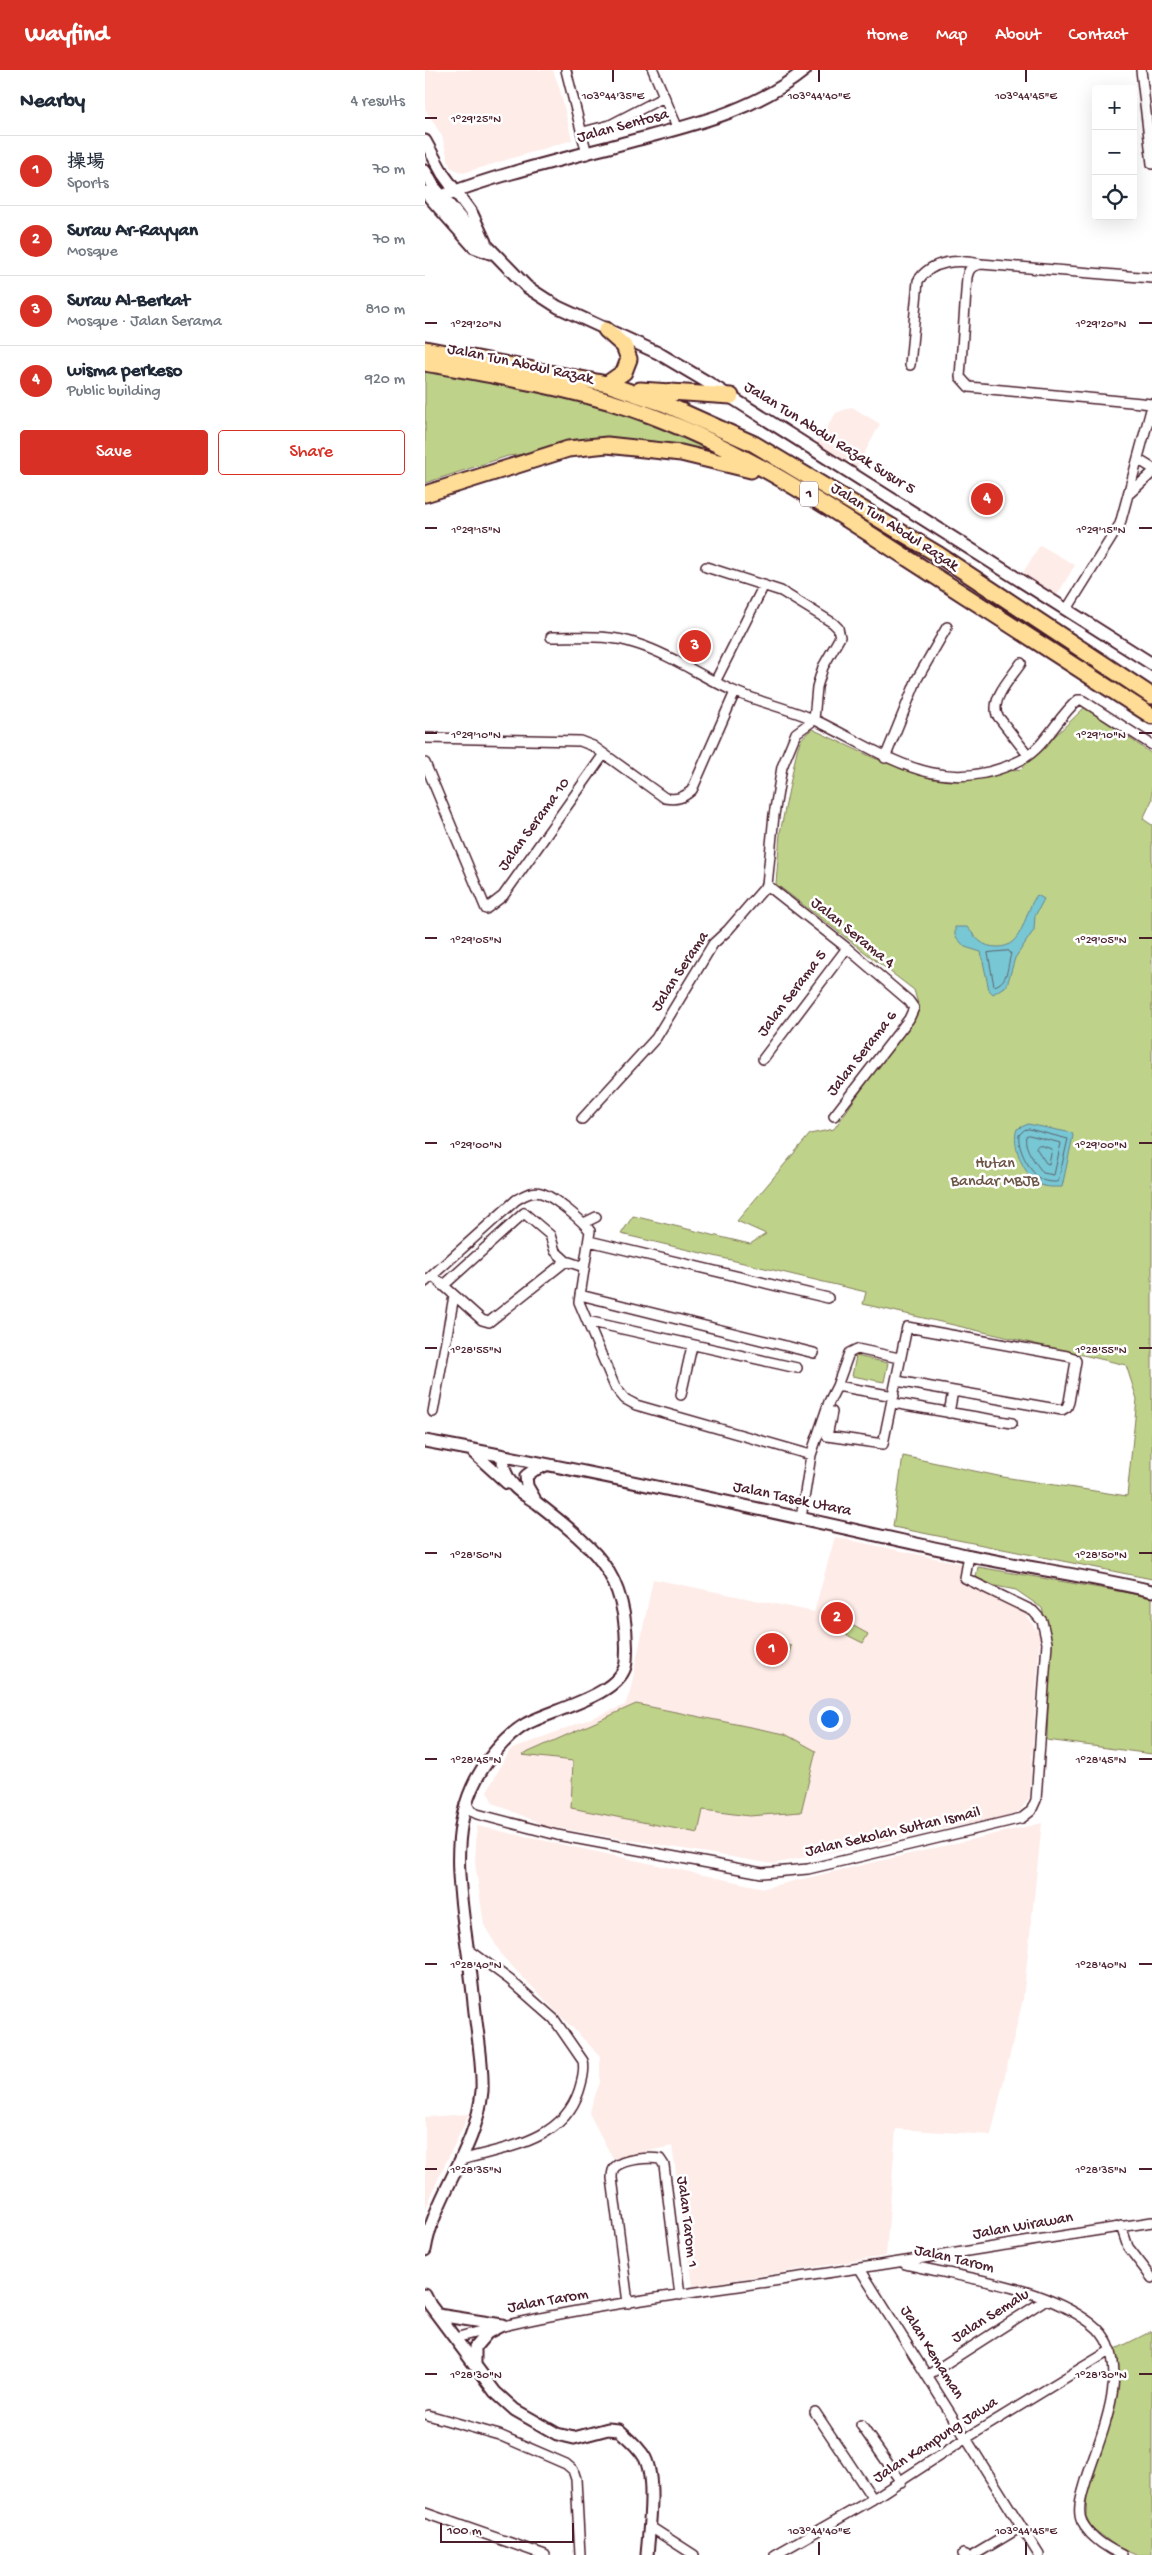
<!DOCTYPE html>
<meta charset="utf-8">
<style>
body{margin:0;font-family:"Gochi Hand","LXGW WenKai TC",sans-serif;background:#f2f2f3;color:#1f2937}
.controls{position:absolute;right:15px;top:15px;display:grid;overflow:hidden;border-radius:5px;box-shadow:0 5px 20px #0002}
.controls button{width:45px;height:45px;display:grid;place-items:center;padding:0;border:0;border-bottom:1px solid #e0e1e3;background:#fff;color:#1f2937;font:25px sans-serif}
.scale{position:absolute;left:15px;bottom:12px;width:134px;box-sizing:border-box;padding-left:5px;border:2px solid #4a1f2b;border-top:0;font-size:14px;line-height:18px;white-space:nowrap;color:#4a1f2b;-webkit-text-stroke:4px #fff;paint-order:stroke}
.you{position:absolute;left:404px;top:1648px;width:18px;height:18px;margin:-12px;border:4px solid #fff;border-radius:50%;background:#1a73e8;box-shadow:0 0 0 8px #1a73e833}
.badge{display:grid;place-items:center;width:32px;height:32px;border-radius:50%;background:#d93025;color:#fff;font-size:16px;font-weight:700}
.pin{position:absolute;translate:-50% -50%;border:2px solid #fff;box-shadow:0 1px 5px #0006}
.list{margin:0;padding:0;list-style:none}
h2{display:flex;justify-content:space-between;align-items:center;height:65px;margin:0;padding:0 20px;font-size:21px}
h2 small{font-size:16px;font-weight:400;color:#747a83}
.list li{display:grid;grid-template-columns:32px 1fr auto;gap:15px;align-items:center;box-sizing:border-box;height:70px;padding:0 20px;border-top:1px solid #e0e1e3}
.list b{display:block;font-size:19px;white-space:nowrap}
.list p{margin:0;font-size:16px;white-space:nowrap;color:#747a83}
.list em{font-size:16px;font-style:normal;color:#747a83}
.actions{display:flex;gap:10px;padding:15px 20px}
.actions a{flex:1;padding:11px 0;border:1px solid #d93025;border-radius:5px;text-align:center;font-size:18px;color:#d93025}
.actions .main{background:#d93025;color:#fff}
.icon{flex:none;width:28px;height:28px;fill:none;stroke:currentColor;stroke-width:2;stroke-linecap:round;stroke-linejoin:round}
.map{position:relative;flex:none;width:727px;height:2485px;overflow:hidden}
header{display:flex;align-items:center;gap:30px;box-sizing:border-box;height:70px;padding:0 25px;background:#d93025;color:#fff}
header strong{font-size:24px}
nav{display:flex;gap:28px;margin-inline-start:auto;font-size:18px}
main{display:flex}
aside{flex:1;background:#fff}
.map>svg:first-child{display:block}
.built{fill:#feece8}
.green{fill:#bed389;stroke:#84795a}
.water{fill:#78c7d4;stroke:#668490}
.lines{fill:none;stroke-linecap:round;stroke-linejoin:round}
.shore{stroke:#5c626f;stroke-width:1}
.minor-casing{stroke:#4a1f2b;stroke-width:12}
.tertiary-casing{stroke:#4a1f2b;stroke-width:15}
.trunk-casing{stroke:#4a1f2b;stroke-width:19}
.minor{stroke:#fff;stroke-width:9}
.tertiary{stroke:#fff;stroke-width:11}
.trunk{stroke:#ffdd96;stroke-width:15}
.ticks{fill:none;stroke:#4a1f2b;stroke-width:2}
.labels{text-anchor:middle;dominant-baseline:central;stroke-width:5;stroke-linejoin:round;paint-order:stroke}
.shield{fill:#fff;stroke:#80626b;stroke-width:1}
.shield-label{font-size:15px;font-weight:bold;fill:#4a1f2b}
.street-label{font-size:16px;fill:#4a1f2b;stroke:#fff}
.park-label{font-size:16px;fill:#6d5547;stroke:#fff}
.ticks-label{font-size:12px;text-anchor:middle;fill:#4a1f2b;stroke:#fff;stroke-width:5;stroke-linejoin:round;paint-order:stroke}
</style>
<header>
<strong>Wayfind</strong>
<nav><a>Home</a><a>Map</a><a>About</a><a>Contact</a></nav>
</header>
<main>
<aside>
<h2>Nearby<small>4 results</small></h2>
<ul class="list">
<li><span class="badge">1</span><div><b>操場</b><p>Sports</p></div><em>70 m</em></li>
<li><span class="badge">2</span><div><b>Surau Ar-Rayyan</b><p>Mosque</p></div><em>70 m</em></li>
<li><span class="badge">3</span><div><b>Surau Al-Berkat</b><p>Mosque · Jalan Serama</p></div><em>810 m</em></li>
<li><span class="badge">4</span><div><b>wisma perkeso</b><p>Public building</p></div><em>920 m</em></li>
</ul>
<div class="actions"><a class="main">Save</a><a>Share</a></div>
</aside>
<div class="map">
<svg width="727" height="2485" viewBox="0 0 727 2485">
<rect width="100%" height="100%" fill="#fff"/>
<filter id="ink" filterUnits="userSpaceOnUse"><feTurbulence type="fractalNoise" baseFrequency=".02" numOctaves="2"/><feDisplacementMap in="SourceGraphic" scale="10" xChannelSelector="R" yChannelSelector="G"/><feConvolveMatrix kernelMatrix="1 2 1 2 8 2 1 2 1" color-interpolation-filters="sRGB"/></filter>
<g filter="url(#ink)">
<path class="built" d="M 0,0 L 128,0 L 135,20 L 147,70 L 38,103 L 25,97 L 17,66 L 0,39 Z
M 427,337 L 455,354 L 431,399 L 391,374 L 411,343 Z
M 615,475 L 650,495 L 631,527 L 597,504 Z
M 410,1467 L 548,1496 L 544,1516 L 598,1540 L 615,1565 L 604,1728 L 595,1741 L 580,1746 L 348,1794 L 121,1756 L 68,1733 L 62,1721 L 85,1680 L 200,1635 L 205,1622 L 228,1509 L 389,1542 Z
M 617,1753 L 598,1929 L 566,2065 L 471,2059 L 461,2186 L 268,2216 L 247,2076 L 188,2089 L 164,2043 L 175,2012 L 175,1986 L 78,1887 L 59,1855 L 50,1792 L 52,1756 L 339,1818 Z
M 44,2044 L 13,2109 L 0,2141 L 0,2047 Z"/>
<path class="green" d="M 0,300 L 199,339 L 318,390 L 183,375 L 83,386 L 0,413 Z
M 660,637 L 727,684 L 727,730 L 718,749 L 727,755 L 727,1509 L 468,1457 L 478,1386 L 578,1407 L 702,1426 L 712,1329 L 701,1295 L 438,1234 L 441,1222 L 196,1164 L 208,1146 L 325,1174 L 341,1164 L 312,1151 L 385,1064 L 409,1059 L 494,937 L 489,920 L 351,814 L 355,763 L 372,680 L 376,669 L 387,659 L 449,688 L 508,709 L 552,707 L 596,699 Z
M 431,1286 L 463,1293 L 459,1312 L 427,1306 Z
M 553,1497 L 727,1527 L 727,1684 L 622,1670 L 625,1572 L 617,1538 L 591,1520 L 550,1512 Z
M 425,1554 L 443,1564 L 438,1573 L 420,1564 Z
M 331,1569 L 366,1576 L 363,1588 L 328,1581 Z
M 211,1634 L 360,1664 L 391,1681 L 376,1742 L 324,1746 L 278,1740 L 273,1763 L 146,1738 L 148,1691 L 97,1685 Z
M 727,2261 L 727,2485 L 711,2485 L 692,2477 L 666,2457 L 661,2446 L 662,2425 L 692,2304 L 691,2279 Z"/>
<path class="water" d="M 612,825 L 619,829 L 610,846 L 609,860 L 590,888 L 582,915 L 568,924 L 564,920 L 556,882 L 540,877 L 530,866 L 530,857 L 542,857 C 552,868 556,877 573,877 C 599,877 599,841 612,825 Z
M 603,1054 L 647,1063 L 648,1066 L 637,1117 C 629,1117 618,1118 611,1112 C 598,1102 586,1074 592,1059 Z"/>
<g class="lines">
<path class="shore" d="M 584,881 L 586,884 C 582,896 584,912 569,916 L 563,883 Z
M 604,1059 L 643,1069 L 633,1112 C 627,1112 619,1112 614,1108 C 604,1100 592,1078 594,1065 L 599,1060 Z
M 604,1065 L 636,1073 L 629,1105 L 618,1103 C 611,1093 598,1078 601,1066 Z
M 614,1075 L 627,1079 L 624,1094 L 621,1093 L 611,1078 Z"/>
<g class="minor-casing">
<path id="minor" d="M 141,0 L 162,84
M 228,0 L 253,59
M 716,0 L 727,94
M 158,62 L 185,55 L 239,27
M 727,208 L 556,194 C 547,196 544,198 542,207 L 535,307 L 544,317 L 727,334
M 485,295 L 493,211 C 506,190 534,189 556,194
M 714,390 L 727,398
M 705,423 L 727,403
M 642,539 L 695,454 L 727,336
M 126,567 C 155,567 185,564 212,574 C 247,585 278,608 311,622 C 337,633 365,639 390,650 C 459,683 515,731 596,690 C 621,677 632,647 653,630 L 657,630 L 727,675
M 596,593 C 587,607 566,627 572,645 L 603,685
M 290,612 L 339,515
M 0,668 L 155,671 L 168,676 L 240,728 C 252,730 258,728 267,720 L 310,622
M 460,688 L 492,609 L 522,557
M 0,693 L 61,839 L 78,826 L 179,684
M 342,815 L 422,878 L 484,931 L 489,938 L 484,949 L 409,1046
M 338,989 L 422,878
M 157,1049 L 231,968 L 288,874 L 303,860 L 342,815 L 349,745 L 357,697 L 371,663 L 389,650 L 392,617 L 398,597 L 415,567 L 413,558 L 408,553 L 356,521 L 281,497
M 159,1153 L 171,1147
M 164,1171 L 403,1228
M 8,1206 L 57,1250 L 64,1252 L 141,1191 L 159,1197
M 0,1212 L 91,1130 C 98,1126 107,1120 116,1123 C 128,1126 158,1151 165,1161 L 154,1232 L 190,1317 L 200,1329 L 211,1335 L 386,1385
M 18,1216 L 99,1143 L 125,1165 L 130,1181 L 141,1191
M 155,1225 L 389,1283
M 162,1251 L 372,1298
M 412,1316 L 469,1326
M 256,1325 L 267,1276
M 468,1333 L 587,1353
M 401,1341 L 407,1342 L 402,1366 L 458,1374 L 482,1257 L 642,1286 L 649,1288 L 651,1291 L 644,1332 L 642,1337 L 637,1340 L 472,1311
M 8,1342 L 29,1226
M 524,1343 L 528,1321
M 376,1448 L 386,1385 L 404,1332 L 412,1316 L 424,1283 L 432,1279 L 474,1288
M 42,1734 L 46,1741 L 52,1744 L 132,1765 L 337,1803 L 383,1799 L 597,1748 L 606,1741 L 611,1730 L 622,1573 L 617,1551 L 608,1541 L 540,1508 L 544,1485
M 36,2090 C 81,2077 137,2072 154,2021 C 157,2011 160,2001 158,1991 L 129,1949 L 85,1910 L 43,1879
M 696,2156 L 703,2177 L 727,2208
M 480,2194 C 542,2209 615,2215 667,2254 C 713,2289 674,2368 661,2411 C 658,2422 651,2440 657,2452 C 665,2467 682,2478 697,2485
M 435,2199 L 614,2485
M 203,2233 L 187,2108 C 187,2104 187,2100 190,2097 C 198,2089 224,2087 235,2089 L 239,2095 L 255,2225
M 30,2268 C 140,2238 255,2225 368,2208 C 488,2191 607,2170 727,2152
M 503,2305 L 620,2230
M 390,2342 L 448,2429
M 3,2345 L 74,2365 L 141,2394 L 148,2400 L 151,2409 L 155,2485
M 436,2355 L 476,2412
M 0,2443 L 120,2485
M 224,2456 L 269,2485
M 538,2484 L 541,2485
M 350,2485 L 448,2429 L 540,2369 L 686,2280
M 549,2485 L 596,2457"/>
</g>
<g class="tertiary-casing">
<path id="tertiary" d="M 0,71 L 18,104 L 47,144 L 60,172
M 0,101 L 9,117 L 37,150 L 102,217 L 133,237 L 233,283 L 282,312 L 727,594
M 0,122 L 49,177 L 65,183
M 17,126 C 77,103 140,89 203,72 C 266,55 328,42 380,0
M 0,1371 C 181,1404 361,1445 541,1485 C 603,1498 665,1506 727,1521
M 48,1382 L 82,1413
M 109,1428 L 102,1416 L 101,1406 L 109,1400 L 121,1395
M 0,2180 C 9,2125 52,2079 57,2021 C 58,1998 54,1974 51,1951 C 48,1926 46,1901 42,1876 C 35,1824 25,1768 47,1718 C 57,1695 79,1667 101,1654 C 126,1640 198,1625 201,1592 C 203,1562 199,1527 183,1501 C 168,1476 135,1451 112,1433 C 105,1428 95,1423 89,1416 C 82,1409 77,1397 78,1386
M 0,2225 L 5,2235 L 70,2322 L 90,2340 L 132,2364 L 149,2368 L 183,2359 L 194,2360 C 203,2368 214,2377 220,2388 C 231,2410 224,2460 222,2485
M 13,2245 L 77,2255
M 50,2295 L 50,2277 L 62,2263 L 77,2255"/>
</g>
<g class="trunk-casing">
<path id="trunk" d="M 181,260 L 199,276 L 204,289 L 199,302 L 182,314
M 0,279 L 182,314 L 240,334 L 329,374 L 514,485 L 727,626
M 0,293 C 69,305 142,317 208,339 C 307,373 396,432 482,488 C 564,541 645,593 727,646
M 215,320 L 306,326
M 0,424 L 143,379 L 182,375 L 256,383 L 326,400"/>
</g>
<use href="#minor" class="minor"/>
<use href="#tertiary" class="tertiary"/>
<use href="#trunk" class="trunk"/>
</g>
</g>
<path class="ticks" d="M 188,0 L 188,12M 394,0 L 394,12M 601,0 L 601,12M 0,48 L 12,48M 0,253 L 12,253M 714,253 L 727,253M 0,458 L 12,458M 714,458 L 727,458M 0,663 L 12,663M 714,663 L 727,663M 0,868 L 12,868M 714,868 L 727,868M 0,1073 L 12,1073M 714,1073 L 727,1073M 0,1278 L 12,1278M 714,1278 L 727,1278M 0,1483 L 12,1483M 714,1483 L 727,1483M 0,1689 L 12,1689M 714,1689 L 727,1689M 0,1894 L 12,1894M 714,1894 L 727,1894M 0,2099 L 12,2099M 714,2099 L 727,2099M 0,2304 L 12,2304M 714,2304 L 727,2304M 394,2472 L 394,2485M 601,2472 L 601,2485"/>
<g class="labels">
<rect class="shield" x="375" y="411.5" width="18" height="25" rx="4"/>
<g class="shield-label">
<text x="384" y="424">1</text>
</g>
<g class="street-label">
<text transform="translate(198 57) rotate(-15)">Jalan Sentosa</text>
<text transform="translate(95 295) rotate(12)">Jalan Tun Abdul Razak</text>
<text transform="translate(404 369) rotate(32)">Jalan Tun Abdul Razak Susur 5</text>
<text transform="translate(469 458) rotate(33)">Jalan Tun Abdul Razak</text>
<text transform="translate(110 755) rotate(-54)">Jalan Serama 10</text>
<text transform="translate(427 864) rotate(39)">Jalan Serama 4</text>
<text transform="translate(256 902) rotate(-57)">Jalan Serama</text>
<text transform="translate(368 924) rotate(-53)">Jalan Serama 5</text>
<text transform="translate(438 984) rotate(-52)">Jalan Serama 6</text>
<text transform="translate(367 1430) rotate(12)">Jalan Tasek Utara</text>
<text transform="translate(468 1763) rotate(-13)">Jalan Sekolah Sultan Ismail</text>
<text transform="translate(261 2152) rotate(83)">Jalan Tarom 1</text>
<text transform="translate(598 2157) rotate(-10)">Jalan Wirawan</text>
<text transform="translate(529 2190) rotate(13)">Jalan Tarom</text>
<text transform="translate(123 2232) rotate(-10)">Jalan Tarom</text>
<text transform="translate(566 2247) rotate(-32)">Jalan Semalu</text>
<text transform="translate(506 2283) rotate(58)">Jalan Kemaman</text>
<text transform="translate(511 2371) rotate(-33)">Jalan Kampung Jawa</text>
</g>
<g class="park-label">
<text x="570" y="1094">Hutan<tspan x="570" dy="18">Bandar MBJB</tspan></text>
</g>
</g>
<g class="ticks-label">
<text x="188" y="29">103°44'35"E</text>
<text x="394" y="29">103°44'40"E</text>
<text x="601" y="29">103°44'45"E</text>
<text x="51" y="52">1°29'25"N</text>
<text x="51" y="257">1°29'20"N</text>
<text x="676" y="257">1°29'20"N</text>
<text x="51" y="463">1°29'15"N</text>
<text x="676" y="463">1°29'15"N</text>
<text x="51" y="668">1°29'10"N</text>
<text x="676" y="668">1°29'10"N</text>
<text x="51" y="873">1°29'05"N</text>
<text x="676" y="873">1°29'05"N</text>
<text x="51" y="1078">1°29'00"N</text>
<text x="676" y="1078">1°29'00"N</text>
<text x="51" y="1283">1°28'55"N</text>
<text x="676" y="1283">1°28'55"N</text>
<text x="51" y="1488">1°28'50"N</text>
<text x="676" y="1488">1°28'50"N</text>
<text x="51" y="1693">1°28'45"N</text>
<text x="676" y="1693">1°28'45"N</text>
<text x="51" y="1898">1°28'40"N</text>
<text x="676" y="1898">1°28'40"N</text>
<text x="51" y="2103">1°28'35"N</text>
<text x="676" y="2103">1°28'35"N</text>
<text x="51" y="2308">1°28'30"N</text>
<text x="676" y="2308">1°28'30"N</text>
<text x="394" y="2464">103°44'40"E</text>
<text x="601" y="2464">103°44'45"E</text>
</g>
</svg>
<div class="controls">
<button>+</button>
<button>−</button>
<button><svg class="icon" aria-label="locate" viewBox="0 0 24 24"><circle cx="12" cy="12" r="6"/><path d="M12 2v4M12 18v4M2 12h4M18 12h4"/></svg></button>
</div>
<div class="scale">100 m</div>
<div class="you"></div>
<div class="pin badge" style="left:347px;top:1579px">1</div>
<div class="pin badge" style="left:412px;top:1548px">2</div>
<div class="pin badge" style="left:270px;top:576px">3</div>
<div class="pin badge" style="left:562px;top:429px">4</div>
</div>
</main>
